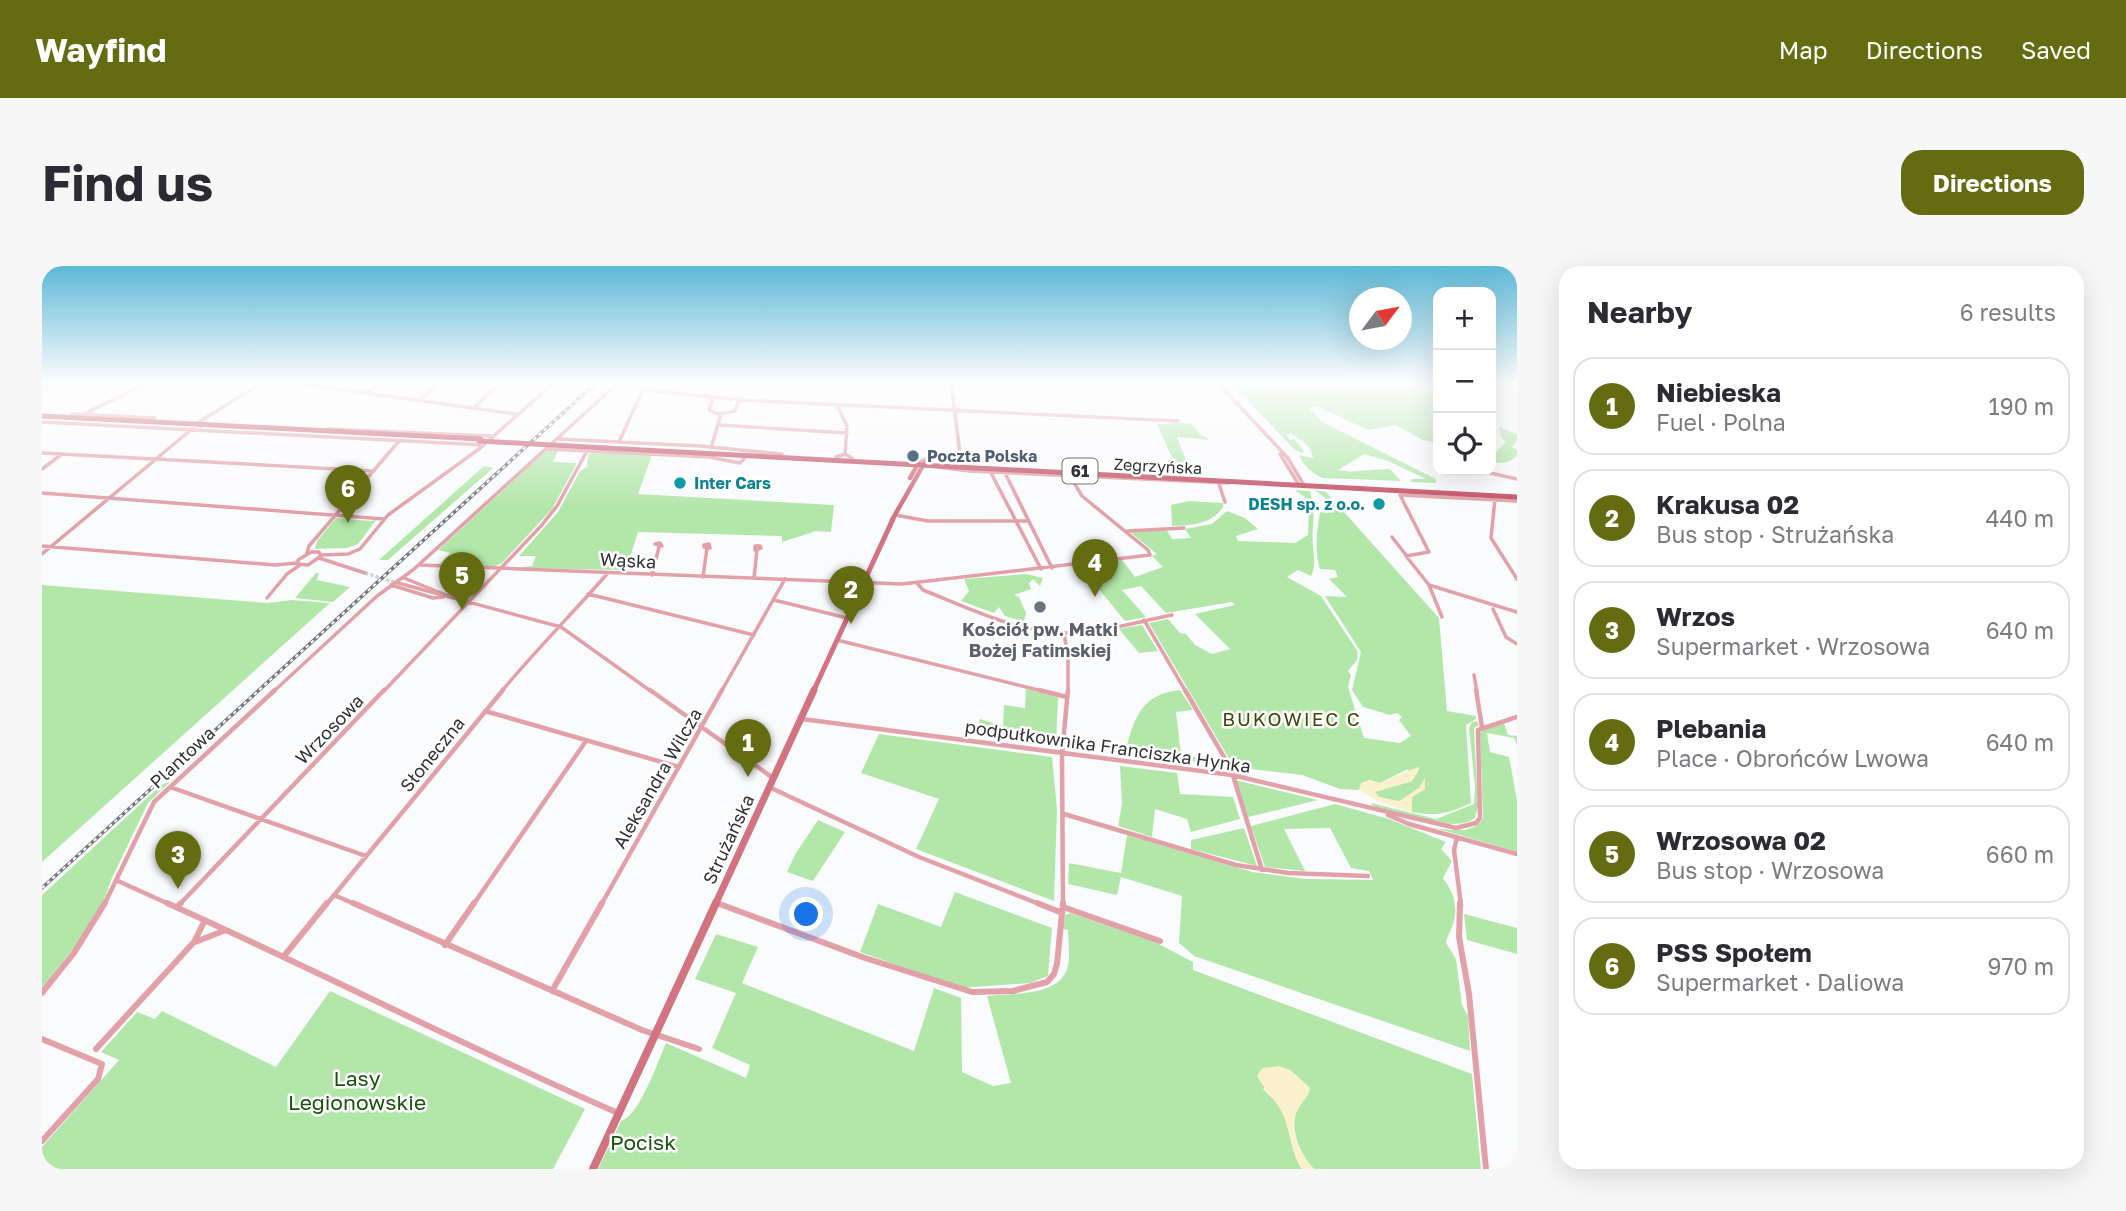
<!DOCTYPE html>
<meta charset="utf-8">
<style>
body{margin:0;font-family:"Golos Text",sans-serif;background:#f7f7f7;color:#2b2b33}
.controls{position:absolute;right:21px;top:21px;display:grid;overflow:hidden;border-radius:14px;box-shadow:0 7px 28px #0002}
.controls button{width:63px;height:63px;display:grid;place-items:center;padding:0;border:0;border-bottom:2px solid #e1e1e2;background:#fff;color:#2b2b33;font:35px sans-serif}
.compass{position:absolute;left:1307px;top:21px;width:63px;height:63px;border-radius:50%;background:#fff;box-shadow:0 7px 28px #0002;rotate:58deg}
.you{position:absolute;left:765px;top:649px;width:24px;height:24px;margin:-18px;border:5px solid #fff;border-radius:50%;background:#1a73e8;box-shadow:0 0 0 10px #1a73e833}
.badge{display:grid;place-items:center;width:46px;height:46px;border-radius:50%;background:#646c12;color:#fff;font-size:23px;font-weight:700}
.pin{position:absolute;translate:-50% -58px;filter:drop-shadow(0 2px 4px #0008)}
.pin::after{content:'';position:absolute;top:37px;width:24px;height:21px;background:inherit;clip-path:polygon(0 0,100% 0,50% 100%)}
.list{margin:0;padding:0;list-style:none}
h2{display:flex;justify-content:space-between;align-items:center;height:91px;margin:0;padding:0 28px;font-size:30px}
h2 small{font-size:23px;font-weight:400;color:#7c7c81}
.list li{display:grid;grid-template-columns:46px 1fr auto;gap:21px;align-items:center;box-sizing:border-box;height:98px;margin:0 14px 14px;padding:0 14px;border:2px solid #e1e1e2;border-radius:21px}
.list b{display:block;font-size:26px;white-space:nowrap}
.list p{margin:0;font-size:23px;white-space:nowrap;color:#7c7c81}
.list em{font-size:23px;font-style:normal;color:#7c7c81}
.icon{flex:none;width:38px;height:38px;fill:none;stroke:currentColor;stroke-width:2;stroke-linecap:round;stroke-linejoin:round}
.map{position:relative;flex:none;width:1475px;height:903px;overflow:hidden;border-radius:21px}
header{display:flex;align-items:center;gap:42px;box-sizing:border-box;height:98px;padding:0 35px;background:#646c12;color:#fff}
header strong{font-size:33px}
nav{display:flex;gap:38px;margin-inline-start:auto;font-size:24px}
.intro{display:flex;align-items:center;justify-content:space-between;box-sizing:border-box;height:168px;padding:0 42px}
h1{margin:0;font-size:49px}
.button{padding:18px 32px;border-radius:21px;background:#646c12;color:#fff;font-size:24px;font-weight:700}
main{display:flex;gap:42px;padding:0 42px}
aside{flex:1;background:#fff;border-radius:21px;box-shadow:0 7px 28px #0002}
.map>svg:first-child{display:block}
.green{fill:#b3e7aa}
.sand{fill:#fbf1cc}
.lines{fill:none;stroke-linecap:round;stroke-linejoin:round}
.minor-tunnel{stroke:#d2d3d5;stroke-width:3.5;stroke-dasharray:3.5 2;stroke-linecap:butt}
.minor-far2{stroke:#e2a1a8;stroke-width:3.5}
.minor-far1{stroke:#e2a1a8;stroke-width:4.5}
.minor{stroke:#e2a1a8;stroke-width:6}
.tertiary{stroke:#e2a1a8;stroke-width:3.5}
.secondary-far3{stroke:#d17380;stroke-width:4.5}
.secondary-far2{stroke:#d17380;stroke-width:5}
.secondary-far1{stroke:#d17380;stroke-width:7}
.secondary{stroke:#d17380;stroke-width:8}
.primary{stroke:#c24f64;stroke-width:5}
.rail-casing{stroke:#77787c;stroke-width:3.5}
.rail{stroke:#fff;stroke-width:2;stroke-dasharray:3.5;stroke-linecap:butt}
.primary-bridge{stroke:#c24f64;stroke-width:5}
.service-dot{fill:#5c6f8a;stroke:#fff;stroke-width:2.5}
.culture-dot{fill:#0f9aa8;stroke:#fff;stroke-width:2.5}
.worship-dot{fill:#6b7280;stroke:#fff;stroke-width:2.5}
.labels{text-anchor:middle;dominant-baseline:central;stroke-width:5;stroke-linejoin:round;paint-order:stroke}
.far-service-label{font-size:16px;font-weight:bold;fill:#4e5e75;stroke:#fff;text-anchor:start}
.far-street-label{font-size:16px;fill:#303236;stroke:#fff}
.shield{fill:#fff;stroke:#6e7072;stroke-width:2}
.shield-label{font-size:16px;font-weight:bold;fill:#303236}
.far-culture-label{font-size:16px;font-weight:bold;fill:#0d838f;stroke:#fff;text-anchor:start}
.street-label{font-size:18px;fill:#303236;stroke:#fff}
.worship-label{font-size:18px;font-weight:bold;fill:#5b616d;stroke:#fff}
.neighbourhood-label{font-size:19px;letter-spacing:2px;fill:#414709;stroke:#fff}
.near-park-label{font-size:21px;fill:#1a530e;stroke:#fff}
</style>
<header>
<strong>Wayfind</strong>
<nav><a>Map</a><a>Directions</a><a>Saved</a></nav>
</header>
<div class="intro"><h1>Find us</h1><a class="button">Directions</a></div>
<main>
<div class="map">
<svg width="1475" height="903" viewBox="0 0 1475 903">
<rect width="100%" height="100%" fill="#fafbfd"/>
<path class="green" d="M 1188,116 L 1291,122 L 1298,121 L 1298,116 L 1354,116 L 1379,126 L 1396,128 L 1396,177 L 1381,174 L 1353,159 L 1326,164 L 1274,140 L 1267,142 L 1280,156 L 1394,213 L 1394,217 L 1368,216 L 1370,213 L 1384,213 L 1346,195 L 1322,188 L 1296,204 C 1314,208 1329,202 1348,203 L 1359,215 L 1281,212 C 1271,208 1261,200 1257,189 L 1271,192 C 1270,180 1258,173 1248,167 L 1244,169 L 1248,174 L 1252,173 L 1262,185 L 1260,187 L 1253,184 Z
M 1148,157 L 1158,168 L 1168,174 L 1135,171 L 1145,197 L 1132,196 L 1115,158 Z
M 1457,161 L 1475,168 L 1475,175 L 1470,181 L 1475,184 L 1475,190 C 1467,197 1458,199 1449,195 L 1449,190 L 1455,190 L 1453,187 L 1464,176 L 1459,171 Z
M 504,185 L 516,185 L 511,196 L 535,197 L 510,243 L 460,297 L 452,301 L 383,301 L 397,298 L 408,287 L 396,284 Z
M 551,186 L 610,189 L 596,228 L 792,239 L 789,266 L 774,265 L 740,276 L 740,270 L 596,266 L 584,304 L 473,302 L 490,300 L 494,290 L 477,290 L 516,246 L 538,205 L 545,201 L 546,189 Z
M 442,200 L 451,202 L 346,294 L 337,294 Z
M 1253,224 L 1268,225 C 1275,249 1269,258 1271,281 C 1272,292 1274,299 1269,310 L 1256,304 L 1245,311 L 1279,330 L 1316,386 L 1315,394 L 1306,405 L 1309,409 L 1306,421 L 1322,472 L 1358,477 L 1369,470 L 1357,454 L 1360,451 L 1355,447 L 1348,449 L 1321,441 L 1310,424 L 1319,386 L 1283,330 L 1305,331 L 1287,313 L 1296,311 L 1293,304 L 1278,303 C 1272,284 1275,265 1278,246 L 1286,247 C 1288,232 1282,232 1273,224 L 1284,226 L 1397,352 L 1405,445 L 1434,450 L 1434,453 L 1424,459 L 1429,537 C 1407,547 1394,551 1370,546 L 1369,531 L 1377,522 L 1357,536 L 1337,531 L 1332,526 L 1370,515 L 1366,503 L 1338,517 L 1328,514 L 1320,517 L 1317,524 L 1298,523 L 1260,509 L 1192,501 L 1107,357 L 1126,353 L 1138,367 L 1144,368 L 1153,379 L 1170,388 L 1188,383 L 1153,348 L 1193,339 L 1190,336 L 1124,347 L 1099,320 L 1080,324 L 1104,351 L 1083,355 L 1038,300 L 1080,294 L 1093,311 L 1121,301 L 1110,290 L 1115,288 L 1088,266 L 1124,263 L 1130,273 L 1149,272 L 1143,263 L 1170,258 L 1185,245 L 1203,252 L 1216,263 L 1194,270 L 1196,275 L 1253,277 L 1266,269 L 1267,243 L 1264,232 Z
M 1147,235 L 1181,237 L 1181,241 C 1169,259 1150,259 1130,260 L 1129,239 Z
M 294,252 L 329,255 L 334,254 L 316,278 L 305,282 L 273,283 L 275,275 Z
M 274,307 L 277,307 L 275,314 L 308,321 L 291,336 L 253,332 Z
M 984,308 L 1001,312 L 998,320 L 991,313 L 987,317 L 989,323 L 972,329 L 977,331 L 984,347 L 982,356 L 963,350 L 957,341 L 952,347 L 919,335 L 927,325 L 922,313 Z
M 0,319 L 225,337 L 250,334 L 288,337 L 0,596 Z
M 1100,359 L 1116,385 L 1097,387 L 1077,363 Z
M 984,423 L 1016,431 L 1014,478 L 933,468 L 938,453 L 961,460 L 962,439 L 983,442 Z
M 1138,424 L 1151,444 L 1134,446 L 1139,488 L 1179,496 L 1180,500 L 1084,484 C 1092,450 1101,428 1138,424 Z
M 1435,455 L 1437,459 L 1432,462 L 1436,541 L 1433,552 C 1413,568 1357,547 1332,542 L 1329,537 L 1394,553 L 1432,538 L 1433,520 L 1427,462 L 1430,456 Z
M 1462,457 L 1466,469 L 1475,470 L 1475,479 L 1472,472 L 1445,467 L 1448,486 L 1467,491 L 1475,534 L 1475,586 L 1356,551 C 1377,557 1428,577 1441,552 L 1438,467 L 1443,462 Z
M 837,468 L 1010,491 L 1015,544 L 1012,635 L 874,583 L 897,533 L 819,507 Z
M 1078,500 L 1135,507 L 1138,528 L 1191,531 L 1198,553 L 1149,566 L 1145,553 L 1113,543 L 1110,571 L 1076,560 L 1080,538 Z
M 131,513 L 106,537 L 70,612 L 59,642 L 42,669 L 0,723 L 0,629 L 118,520 Z
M 1193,514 L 1276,534 L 1206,551 Z
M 1293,538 L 1347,553 L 1404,576 L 1399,583 L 1410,595 L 1401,612 C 1412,626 1417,643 1410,661 C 1408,667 1405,670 1404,677 L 1414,693 L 1420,739 L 1426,750 L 1428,785 L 1152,690 L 1137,677 L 1140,630 L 1079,611 L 1075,629 L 1026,618 L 1027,597 L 1079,607 L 1085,569 L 1210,606 L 1264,613 L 1331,614 L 1327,605 L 1309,602 L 1288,562 L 1242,563 L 1263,605 L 1223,601 L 1209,560 Z
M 776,554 L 803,566 L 771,615 L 745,606 L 754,587 Z
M 1202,562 L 1215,600 L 1149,583 L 1149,574 Z
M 913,626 L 1010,662 L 1006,710 L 988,717 L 919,722 L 818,686 L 836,638 L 899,661 Z
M 1028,647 L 1111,675 L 1151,696 L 1151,704 L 1430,808 L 1439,903 L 1272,903 C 1258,889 1245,859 1257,841 C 1262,833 1266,831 1268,822 L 1248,804 L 1221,823 C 1226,828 1233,834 1237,840 C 1250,859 1247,884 1260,903 L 556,903 L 579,855 C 598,849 616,795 624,777 L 704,812 L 708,799 L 670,782 L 694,727 L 653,713 L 674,668 L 716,681 L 700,717 L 872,785 L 892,722 L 919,732 L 920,806 L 951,820 L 969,817 L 945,730 C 968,727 1016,731 1025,703 C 1029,692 1026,676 1026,664 L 1021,663 L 1023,649 Z
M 1422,648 L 1475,662 L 1475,688 L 1425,674 Z
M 288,725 L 543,843 L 511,903 L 0,903 L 0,881 L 77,794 L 59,786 L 95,746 L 113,753 L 120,745 L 234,801 Z"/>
<path class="sand" d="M 1376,501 L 1377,504 L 1370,515 L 1333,526 L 1337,531 L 1357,535 L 1377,522 L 1383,512 L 1383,523 L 1370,531 L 1370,546 L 1337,536 L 1317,524 L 1319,517 L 1328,514 L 1338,517 Z
M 1237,800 L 1248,804 L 1268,822 C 1266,831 1262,833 1257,841 C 1244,859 1258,889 1272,903 L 1260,903 C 1247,884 1249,860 1237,841 C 1230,829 1221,823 1215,809 L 1221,802 Z"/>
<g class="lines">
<path class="minor-tunnel" d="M 323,307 L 355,317"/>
<path class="minor-far2" d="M 246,116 L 474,148
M 909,116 L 918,188
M 1163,116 L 1175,116
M 325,127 L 340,116
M 671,131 L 667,144 L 676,148 L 693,145 L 697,133
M 378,134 L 399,116
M 795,139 L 805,160 L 803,188
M 432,142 L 459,116
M 30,148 L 113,152
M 42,148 L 107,116
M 0,156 L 442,179
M 676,159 L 805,167
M 286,163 L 449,170
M 516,173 L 658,180 L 740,188
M 577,176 L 600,126 L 604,124 L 701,134 L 1136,155
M 669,182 L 679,148
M 505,183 L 667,191 L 698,197 L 702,193
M 0,187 L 332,205
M 803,188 L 810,192
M 794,191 L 803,188
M 915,191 L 921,198
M 877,196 L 889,190 L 918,188
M 895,201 L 927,205 L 1187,217
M 0,203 L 20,188
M 1444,206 L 1475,213
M 949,207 L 999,303
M 963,207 L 1010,302
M 1177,218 L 1183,236
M 0,227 L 342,253
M 1453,233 L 1449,272 L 1475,313
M 853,249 L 886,255 L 985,255
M 1085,265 L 1142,262
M 1350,271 L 1364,289
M 618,277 L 620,280 L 613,278 Z
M 667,278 L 668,282 L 662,281 L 662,279 Z
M 0,280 L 233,299 L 255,297
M 713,280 L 718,280 L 719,282 L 713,284 Z
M 269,286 L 277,286 L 279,290 L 266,299 L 256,298 L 256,294 Z
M 265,287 L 267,280 L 357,175
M 0,288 L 150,163
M 279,289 L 306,288 L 318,283 L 346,249 L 437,183 L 513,116
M 277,292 L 323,307
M 378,299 L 860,318 L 1108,289 L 1106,284 L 1040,230 L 1028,210
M 610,309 L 617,281
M 661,311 L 665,282
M 362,312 L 409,331
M 712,312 L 715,284
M 356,317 L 519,361 L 610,426
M 875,317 L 881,324 C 927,342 974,366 1024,367 C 1060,367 1095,356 1130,349
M 349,319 L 391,332 L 401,331
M 1387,319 L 1475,346
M 546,328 L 712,369
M 225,332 L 245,308 L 258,299
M 732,334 L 805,352
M 1451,343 L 1464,371 L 1475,378
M 1400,351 L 1387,319 L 1364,290 L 1387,286 L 1358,229 L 1475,235
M 1102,354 L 1144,426
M 1022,368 L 1026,390 L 1026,426
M 795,374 L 1004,426
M 1432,409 L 1435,426
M 231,426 L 335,330 L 371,304 L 577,116
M 341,426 L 499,260 L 515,240 L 545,185
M 459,426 C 493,385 530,348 565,308
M 679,426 L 743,313"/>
<path class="minor-far1" d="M 608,424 L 731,512
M 997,424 L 1025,431
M 1143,424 L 1189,503 L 1220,604
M 1434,424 L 1440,461
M 443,445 L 637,501
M 760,453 L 1190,509 L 1414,562 L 1434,557 L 1438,552 L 1436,464 L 1475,451
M 128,521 L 324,590
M 727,521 L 877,591 L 1000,639
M 1022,548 L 1194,599 L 1246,607 L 1326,610
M 1346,549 L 1367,558 L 1475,588
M 1415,571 L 1412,584 L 1419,639
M 76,615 L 129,639
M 292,629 L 315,639
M 675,637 L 680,639
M 62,639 L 112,536 L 233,424
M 137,639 L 342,424
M 284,639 L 461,424
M 431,639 L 544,475
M 559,639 L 680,424
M 1021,639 L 1020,487 L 1026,424"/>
<path class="minor" d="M 125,637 C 276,705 424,781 576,847
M 311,637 L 600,764 L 657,783
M 675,637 L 823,692 L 930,726 L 971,725 L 1005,716 L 1012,708 L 1015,698 L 1021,637
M 995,637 L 1018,646
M 1418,637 L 1417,671 L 1427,728 L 1444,903
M 135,641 L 139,637
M 1021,641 L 1118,675
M 153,676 L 184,664
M 403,679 L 432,637
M 242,690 L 285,637
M 510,725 L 560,637
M 0,727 L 32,687 L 63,637
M 0,773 L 60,798 L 56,813 L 0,875
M 54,783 L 152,676 L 163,654"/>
<path class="tertiary" d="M 1175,116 L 1245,191 L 1262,219
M 0,123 L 11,116
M 159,160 L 156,157 L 160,154 L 221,116
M 1238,188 L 1257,219"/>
<path class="secondary-far3" d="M 868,212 L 877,196
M 850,254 L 883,196"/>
<path class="secondary-far2" d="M 771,426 L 851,253"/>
<path class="secondary-far1" d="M 673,639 L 772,424"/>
<path class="secondary" d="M 551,903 L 674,637"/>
<path class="primary" d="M 0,150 L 439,173
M 564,182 L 1475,231"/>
<g class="rail-casing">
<path id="rail" d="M 0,622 L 555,116"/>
</g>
<use href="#rail" class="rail"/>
<path class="primary-bridge" d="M 437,175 L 564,182"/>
</g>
<linearGradient id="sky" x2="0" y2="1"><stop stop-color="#5db8d7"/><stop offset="0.48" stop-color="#fdfdfe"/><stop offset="1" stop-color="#fdfdfe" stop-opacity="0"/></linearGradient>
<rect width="1475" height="242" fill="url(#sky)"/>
<circle class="service-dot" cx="871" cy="190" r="7"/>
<g class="culture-dot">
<circle cx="638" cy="217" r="7"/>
<circle cx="1337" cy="238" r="7"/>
</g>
<circle class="worship-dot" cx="998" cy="341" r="7"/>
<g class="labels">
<g class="far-service-label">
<text x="885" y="190">Poczta Polska</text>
</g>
<g class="far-street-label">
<text transform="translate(1116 200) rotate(3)">Zegrzyńska</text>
</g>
<rect class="shield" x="1020.5" y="192.5" width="35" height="25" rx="5"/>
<g class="shield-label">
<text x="1038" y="205">61</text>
</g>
<g class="far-culture-label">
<text x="652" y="217">Inter Cars</text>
<text x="1323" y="238" text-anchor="end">DESH sp. z o.o.</text>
</g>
<g class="street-label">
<text transform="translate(586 294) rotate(3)">Wąska</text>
<text transform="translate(287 463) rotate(-46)">Wrzosowa</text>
<text transform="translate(1066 480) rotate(8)">podpułkownika Franciszka Hynka</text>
<text transform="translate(390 488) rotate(-51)">Słoneczna</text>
<text transform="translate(140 491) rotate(-43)">Plantowa</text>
<text transform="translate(615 512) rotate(-60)">Aleksandra Wilcza</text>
<text transform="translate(686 573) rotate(-65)">Strużańska</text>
</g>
<g class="worship-label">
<text x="998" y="363">Kościół pw. Matki<tspan x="998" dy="21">Bożej Fatimskiej</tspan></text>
</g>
<g class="neighbourhood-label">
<text x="1250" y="452">BUKOWIEC C</text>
</g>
<g class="near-park-label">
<text x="315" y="812">Lasy<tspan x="315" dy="24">Legionowskie</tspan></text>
<text x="601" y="876">Pocisk</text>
</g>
</g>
</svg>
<div class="controls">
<button>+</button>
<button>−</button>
<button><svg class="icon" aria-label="locate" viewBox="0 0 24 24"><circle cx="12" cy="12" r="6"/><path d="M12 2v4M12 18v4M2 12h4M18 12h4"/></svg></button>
</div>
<svg class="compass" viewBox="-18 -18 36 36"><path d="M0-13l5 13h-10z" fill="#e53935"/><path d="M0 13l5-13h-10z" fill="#7c7c81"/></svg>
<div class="you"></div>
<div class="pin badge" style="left:706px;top:511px">1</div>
<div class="pin badge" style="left:809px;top:358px">2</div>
<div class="pin badge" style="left:136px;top:623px">3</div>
<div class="pin badge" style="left:1053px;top:331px">4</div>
<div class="pin badge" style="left:420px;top:344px">5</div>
<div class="pin badge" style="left:306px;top:257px">6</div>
</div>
<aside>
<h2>Nearby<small>6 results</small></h2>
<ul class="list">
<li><span class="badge">1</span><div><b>Niebieska</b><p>Fuel · Polna</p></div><em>190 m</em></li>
<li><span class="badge">2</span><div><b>Krakusa 02</b><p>Bus stop · Strużańska</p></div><em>440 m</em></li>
<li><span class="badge">3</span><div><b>Wrzos</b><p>Supermarket · Wrzosowa</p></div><em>640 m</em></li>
<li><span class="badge">4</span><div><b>Plebania</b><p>Place · Obrońców Lwowa</p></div><em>640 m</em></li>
<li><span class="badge">5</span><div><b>Wrzosowa 02</b><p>Bus stop · Wrzosowa</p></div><em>660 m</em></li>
<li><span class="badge">6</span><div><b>PSS Społem</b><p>Supermarket · Daliowa</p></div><em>970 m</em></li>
</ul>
</aside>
</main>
